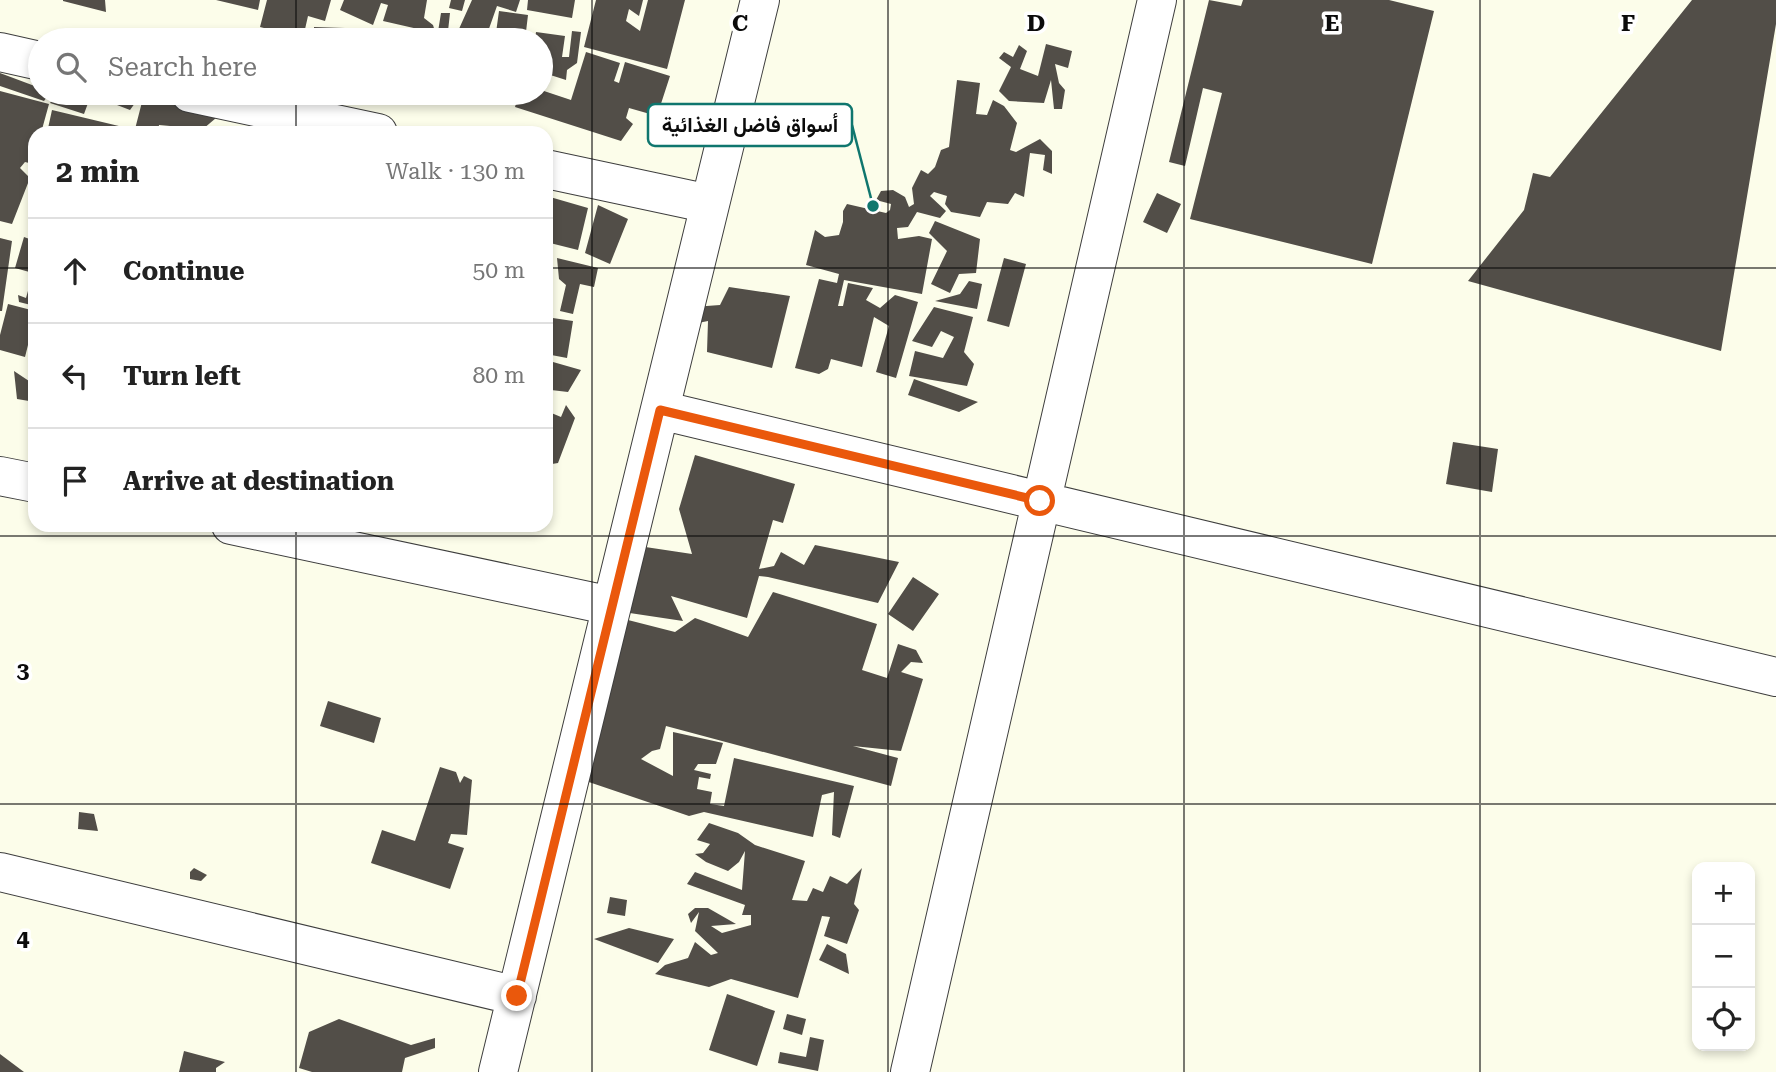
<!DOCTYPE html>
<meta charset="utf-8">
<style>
body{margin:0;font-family:"Roboto Serif",Vazirmatn,serif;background:#f6f6f6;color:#222}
.controls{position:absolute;right:21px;bottom:21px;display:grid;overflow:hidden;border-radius:14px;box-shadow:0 4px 10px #0003}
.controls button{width:63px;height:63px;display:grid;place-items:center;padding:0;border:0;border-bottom:2px solid #e0e0e0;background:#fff;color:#222;font:35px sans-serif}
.stop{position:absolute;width:21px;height:21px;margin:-16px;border:5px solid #ea580c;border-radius:50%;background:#fff}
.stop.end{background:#ea580c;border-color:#fff;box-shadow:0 2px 7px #0008}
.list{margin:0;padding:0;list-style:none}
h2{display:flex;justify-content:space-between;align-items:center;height:91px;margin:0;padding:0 28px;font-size:30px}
h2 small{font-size:23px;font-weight:400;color:#767676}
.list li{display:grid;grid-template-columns:46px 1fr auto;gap:21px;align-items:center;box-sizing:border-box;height:105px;padding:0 28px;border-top:2px solid #e0e0e0}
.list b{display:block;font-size:26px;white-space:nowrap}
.list em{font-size:23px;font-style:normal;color:#767676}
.icon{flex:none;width:38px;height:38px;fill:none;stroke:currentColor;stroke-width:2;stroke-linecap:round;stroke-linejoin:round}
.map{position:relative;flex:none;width:1776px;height:1072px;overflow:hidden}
.search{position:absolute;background:#fff;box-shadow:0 4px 10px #0003;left:28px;top:28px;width:525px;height:77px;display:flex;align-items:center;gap:18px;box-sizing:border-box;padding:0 24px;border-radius:38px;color:#767676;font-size:26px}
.panel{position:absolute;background:#fff;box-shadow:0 4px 10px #0003;left:28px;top:126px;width:525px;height:406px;border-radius:21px}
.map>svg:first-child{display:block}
.building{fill:#524e48}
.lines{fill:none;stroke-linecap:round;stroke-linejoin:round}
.street-casing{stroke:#3e3e3e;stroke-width:40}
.street{stroke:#fff;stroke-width:38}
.route{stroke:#ea580c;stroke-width:9}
.grid{fill:none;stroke:#0b0b0b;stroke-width:2;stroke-opacity:0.55}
.grid-label{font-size:23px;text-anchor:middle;font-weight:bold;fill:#0b0b0b;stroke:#fff;stroke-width:7;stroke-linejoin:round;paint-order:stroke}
.leader{fill:none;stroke:#0f766e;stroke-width:2.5}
.callout-dot{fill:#0f766e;stroke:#fff;stroke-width:2.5}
.callout{fill:#fff;stroke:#0f766e;stroke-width:2.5}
.callout-label{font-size:21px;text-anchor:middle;font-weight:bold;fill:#0b0b0b}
</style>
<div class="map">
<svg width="1776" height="1072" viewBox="0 0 1776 1072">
<rect width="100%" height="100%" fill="#fcfdea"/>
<path class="building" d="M 63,0 L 105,0 L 106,12 L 63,1 Z
M 216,0 L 260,0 L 258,10 Z
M 267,0 L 331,0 L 325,21 L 308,16 L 303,38 L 260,27 Z
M 344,0 L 427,0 L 424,18 L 433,25 L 437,38 L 441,13 L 450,13 L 447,40 L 402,40 L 404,37 L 418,38 L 418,29 L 383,21 L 388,5 L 381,3 L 373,25 L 340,10 Z
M 451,0 L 465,0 L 462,11 L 449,8 Z
M 472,0 L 520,0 L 516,12 L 497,6 L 485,40 L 454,40 Z
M 528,0 L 575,0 L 572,18 L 527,10 Z
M 596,0 L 643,0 L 639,16 L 629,9 L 626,21 L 640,31 L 648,0 L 685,0 L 667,69 L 584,47 Z
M 1209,0 L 1241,6 L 1243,0 L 1389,0 L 1434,11 L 1372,264 L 1190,219 L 1222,93 L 1203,88 L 1185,166 L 1169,162 Z
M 1692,0 L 1776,0 L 1776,24 L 1721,351 L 1468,281 L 1524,210 L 1533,173 L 1550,177 Z
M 499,11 L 528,15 L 525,40 L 495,40 Z
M 314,27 L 345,28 L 345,40 L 314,40 Z
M 233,30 L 275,35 L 274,40 L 237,40 Z
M 572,31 L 581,32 L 577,63 L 567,70 L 566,80 L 541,72 L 541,40 L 535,40 L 536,32 L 565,36 L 562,57 L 569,57 Z
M 1046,44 L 1072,51 L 1068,68 L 1055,64 L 1059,83 L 1065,90 L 1062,109 L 1054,109 L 1051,80 L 1044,103 L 1009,101 L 999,91 L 1011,67 L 999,58 L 1004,52 L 1013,57 L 1019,45 L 1027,51 L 1020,69 L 1038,76 Z
M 586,52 L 620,63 L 614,81 L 619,83 L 625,62 L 670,76 L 657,116 L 629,108 L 626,118 L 633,124 L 621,141 L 515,107 L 519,93 L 541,93 L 541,90 L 571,100 Z
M 0,73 L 40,88 L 40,93 L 50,93 L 44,101 L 0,86 Z
M 957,80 L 980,83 L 976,114 L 987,115 L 993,100 L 1004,106 L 1017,123 L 1010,150 L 1016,152 L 1040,139 L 1052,151 L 1052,174 L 1043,170 L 1045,155 L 1030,153 L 1024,197 L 1015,193 L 1008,204 L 987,202 L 980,217 L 951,212 L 945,204 L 947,196 L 934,192 L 930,196 L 946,211 L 940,218 L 917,212 L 908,227 L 897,228 L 898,239 L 919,236 L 932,239 L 922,294 L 844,280 L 838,306 L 843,306 L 848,283 L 873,288 L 866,300 L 880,308 L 895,295 L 918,302 L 896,378 L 876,372 L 889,326 L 874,317 L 862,367 L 831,359 L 828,369 L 819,374 L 795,368 L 819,279 L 837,283 L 839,274 L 806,265 L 815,230 L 825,237 L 839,235 L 843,222 L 843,211 L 847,204 L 886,213 L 890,210 L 891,204 L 876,200 L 881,191 L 893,190 L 905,197 L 909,207 L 914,204 L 912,188 L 921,170 L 928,174 L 935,167 L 941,150 L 949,147 Z
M 0,91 L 49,104 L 41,133 L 35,133 L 33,164 L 25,162 L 20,168 L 30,178 L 12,224 L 0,221 Z
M 57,93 L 147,93 L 218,108 L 216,118 L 203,129 L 159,125 L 158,133 L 134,133 L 142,102 L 138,99 L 130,110 L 91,95 L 84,114 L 50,103 Z
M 52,110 L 123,127 L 122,133 L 47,133 Z
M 1157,193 L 1181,204 L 1167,233 L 1143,222 Z
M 550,197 L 588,208 L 578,250 L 546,242 L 546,215 Z
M 598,205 L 628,219 L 610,264 L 585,253 Z
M 935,221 L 980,239 L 976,273 L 959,274 L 950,293 L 931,284 L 947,251 L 929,233 Z
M 24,237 L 35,241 L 35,275 L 31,291 L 35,292 L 35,306 L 19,302 L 18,295 L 26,298 L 33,273 L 15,268 Z
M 0,238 L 12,241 L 2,311 L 0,311 Z
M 557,258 L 598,268 L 594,287 L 580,284 L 573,314 L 560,311 L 566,285 L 559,279 Z
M 1004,258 L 1026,264 L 1009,327 L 987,321 Z
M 546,266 L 553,272 L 547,305 L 546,305 Z
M 969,281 L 982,284 L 977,309 L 935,301 L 960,294 Z
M 729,287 L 790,296 L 772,368 L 707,352 L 708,321 L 698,323 L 693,307 L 720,305 Z
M 8,304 L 35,311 L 35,346 L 28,345 L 25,357 L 0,350 L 0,335 Z
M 934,307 L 973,317 L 964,352 L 974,364 L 967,386 L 909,376 L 915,351 L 943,358 L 954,337 L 941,331 L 932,347 L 912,341 Z
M 546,317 L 573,321 L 567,358 L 546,354 Z
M 546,360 L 581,370 L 568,392 L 551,390 L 549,412 L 561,417 L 566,405 L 575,418 L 558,463 L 546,465 Z
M 14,371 L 35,385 L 35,402 L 17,399 Z
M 914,379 L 978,402 L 959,412 L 908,395 Z
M 1453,442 L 1498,449 L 1492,492 L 1446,484 Z
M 695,455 L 795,484 L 783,523 L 773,520 L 759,569 L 774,566 L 781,552 L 804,565 L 815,545 L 899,562 L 878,603 L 768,577 L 759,576 L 747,618 L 671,596 L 683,621 L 623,612 L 632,545 L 692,554 L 679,509 Z
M 913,577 L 939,594 L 913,631 L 888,614 Z
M 773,592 L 877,624 L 862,670 L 887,678 L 898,644 L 916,650 L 923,663 L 911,662 L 901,672 L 923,679 L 901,751 L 853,746 L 898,758 L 891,786 L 666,726 L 660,749 L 652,751 L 641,759 L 673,776 L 673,732 L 723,743 L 716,764 L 698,764 L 694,770 L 711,774 L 710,779 L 699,777 L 697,789 L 712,792 L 710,804 L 724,806 L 734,758 L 854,786 L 840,838 L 832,835 L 834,792 L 822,795 L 813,837 L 704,812 L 689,816 L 577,778 L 628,620 L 675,632 L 695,618 L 748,637 Z
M 328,701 L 381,718 L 374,743 L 320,726 Z
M 440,767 L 456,772 L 460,783 L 464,776 L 472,780 L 467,835 L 451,834 L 448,843 L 464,848 L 450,889 L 371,863 L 382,830 L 415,841 Z
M 79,812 L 94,814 L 98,831 L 78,829 Z
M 709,823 L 738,833 L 755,845 L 805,861 L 792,900 L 807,901 L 813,888 L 823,892 L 830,876 L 847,884 L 862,868 L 854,904 L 859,910 L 847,944 L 824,936 L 830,917 L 822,916 L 798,998 L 731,979 L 709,987 L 655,974 L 665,965 L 688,958 L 695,942 L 711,955 L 718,953 L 695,931 L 699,912 L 691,923 L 688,914 L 695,908 L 708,908 L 736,924 L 711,926 L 722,933 L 751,925 L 751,915 L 742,915 L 745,905 L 687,884 L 695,872 L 742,890 L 745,851 L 739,862 L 728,871 L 706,862 L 695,854 L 703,853 L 710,844 L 697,840 Z
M 194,868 L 207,875 L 201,881 L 190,879 L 190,872 Z
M 610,897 L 627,900 L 625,916 L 607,913 Z
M 629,928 L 674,939 L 658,963 L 594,939 Z
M 827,944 L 846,954 L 849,974 L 819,960 Z
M 727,994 L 775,1011 L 757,1066 L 709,1050 Z
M 787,1014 L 806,1019 L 802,1035 L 783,1029 Z
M 339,1019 L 411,1045 L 435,1038 L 435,1048 L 405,1058 L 402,1072 L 312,1072 L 299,1068 L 309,1032 Z
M 810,1037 L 824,1040 L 818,1071 L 778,1063 L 780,1052 L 806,1057 Z
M 184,1051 L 225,1062 L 216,1068 L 216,1072 L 179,1072 Z
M 0,1054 L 24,1072 L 0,1072 Z"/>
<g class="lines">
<g class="street-casing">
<path id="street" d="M 0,52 L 40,61
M 190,93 L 378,133
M 546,169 L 710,204
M 660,410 L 1776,677
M 0,476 L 35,483
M 231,525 L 612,606
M 0,872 L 517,996
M 498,1072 L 760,0
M 910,1072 L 1157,0"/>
</g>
<use href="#street" class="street"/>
</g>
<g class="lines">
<path class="route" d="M 517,996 L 660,410 L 1040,501"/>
</g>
<path class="grid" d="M 296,0 L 296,40M 592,0 L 592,1072M 888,0 L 888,1072M 1184,0 L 1184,1072M 1480,0 L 1480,1072M 296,93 L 296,133M 0,268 L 35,268M 546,268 L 1776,268M 296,525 L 296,1072M 0,536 L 1776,536M 0,804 L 1776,804"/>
<g class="grid-label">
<text x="740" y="31">C</text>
<text x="1036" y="31">D</text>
<text x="1332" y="31">E</text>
<text x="1628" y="31">F</text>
<text x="23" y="678">3</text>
<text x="23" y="946">4</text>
</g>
<path class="leader" d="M873 206L852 125"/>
<circle class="callout-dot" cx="873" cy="206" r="7"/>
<rect class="callout" x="648" y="104" width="204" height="42" rx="7"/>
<g class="callout-label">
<text x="750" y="132">أسواق فاضل الغذائية</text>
</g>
</svg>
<div class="controls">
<button>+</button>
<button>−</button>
<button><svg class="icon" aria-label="locate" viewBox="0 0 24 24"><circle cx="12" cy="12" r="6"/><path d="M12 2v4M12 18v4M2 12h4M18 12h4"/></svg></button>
</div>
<div class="stop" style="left:1040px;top:501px"></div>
<div class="stop end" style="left:517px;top:996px"></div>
<div class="search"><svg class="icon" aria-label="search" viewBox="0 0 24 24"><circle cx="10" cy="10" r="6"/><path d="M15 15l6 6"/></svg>Search here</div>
<section class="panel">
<h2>2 min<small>Walk · 130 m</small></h2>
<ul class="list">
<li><svg class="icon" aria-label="ahead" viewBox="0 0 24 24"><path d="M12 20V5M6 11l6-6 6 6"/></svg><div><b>Continue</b></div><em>50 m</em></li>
<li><svg class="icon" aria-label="left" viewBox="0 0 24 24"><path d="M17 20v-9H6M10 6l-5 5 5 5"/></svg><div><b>Turn left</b></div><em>80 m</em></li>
<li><svg class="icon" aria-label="arrive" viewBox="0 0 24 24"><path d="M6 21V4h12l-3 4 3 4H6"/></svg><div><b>Arrive at destination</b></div></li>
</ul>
</section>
</div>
